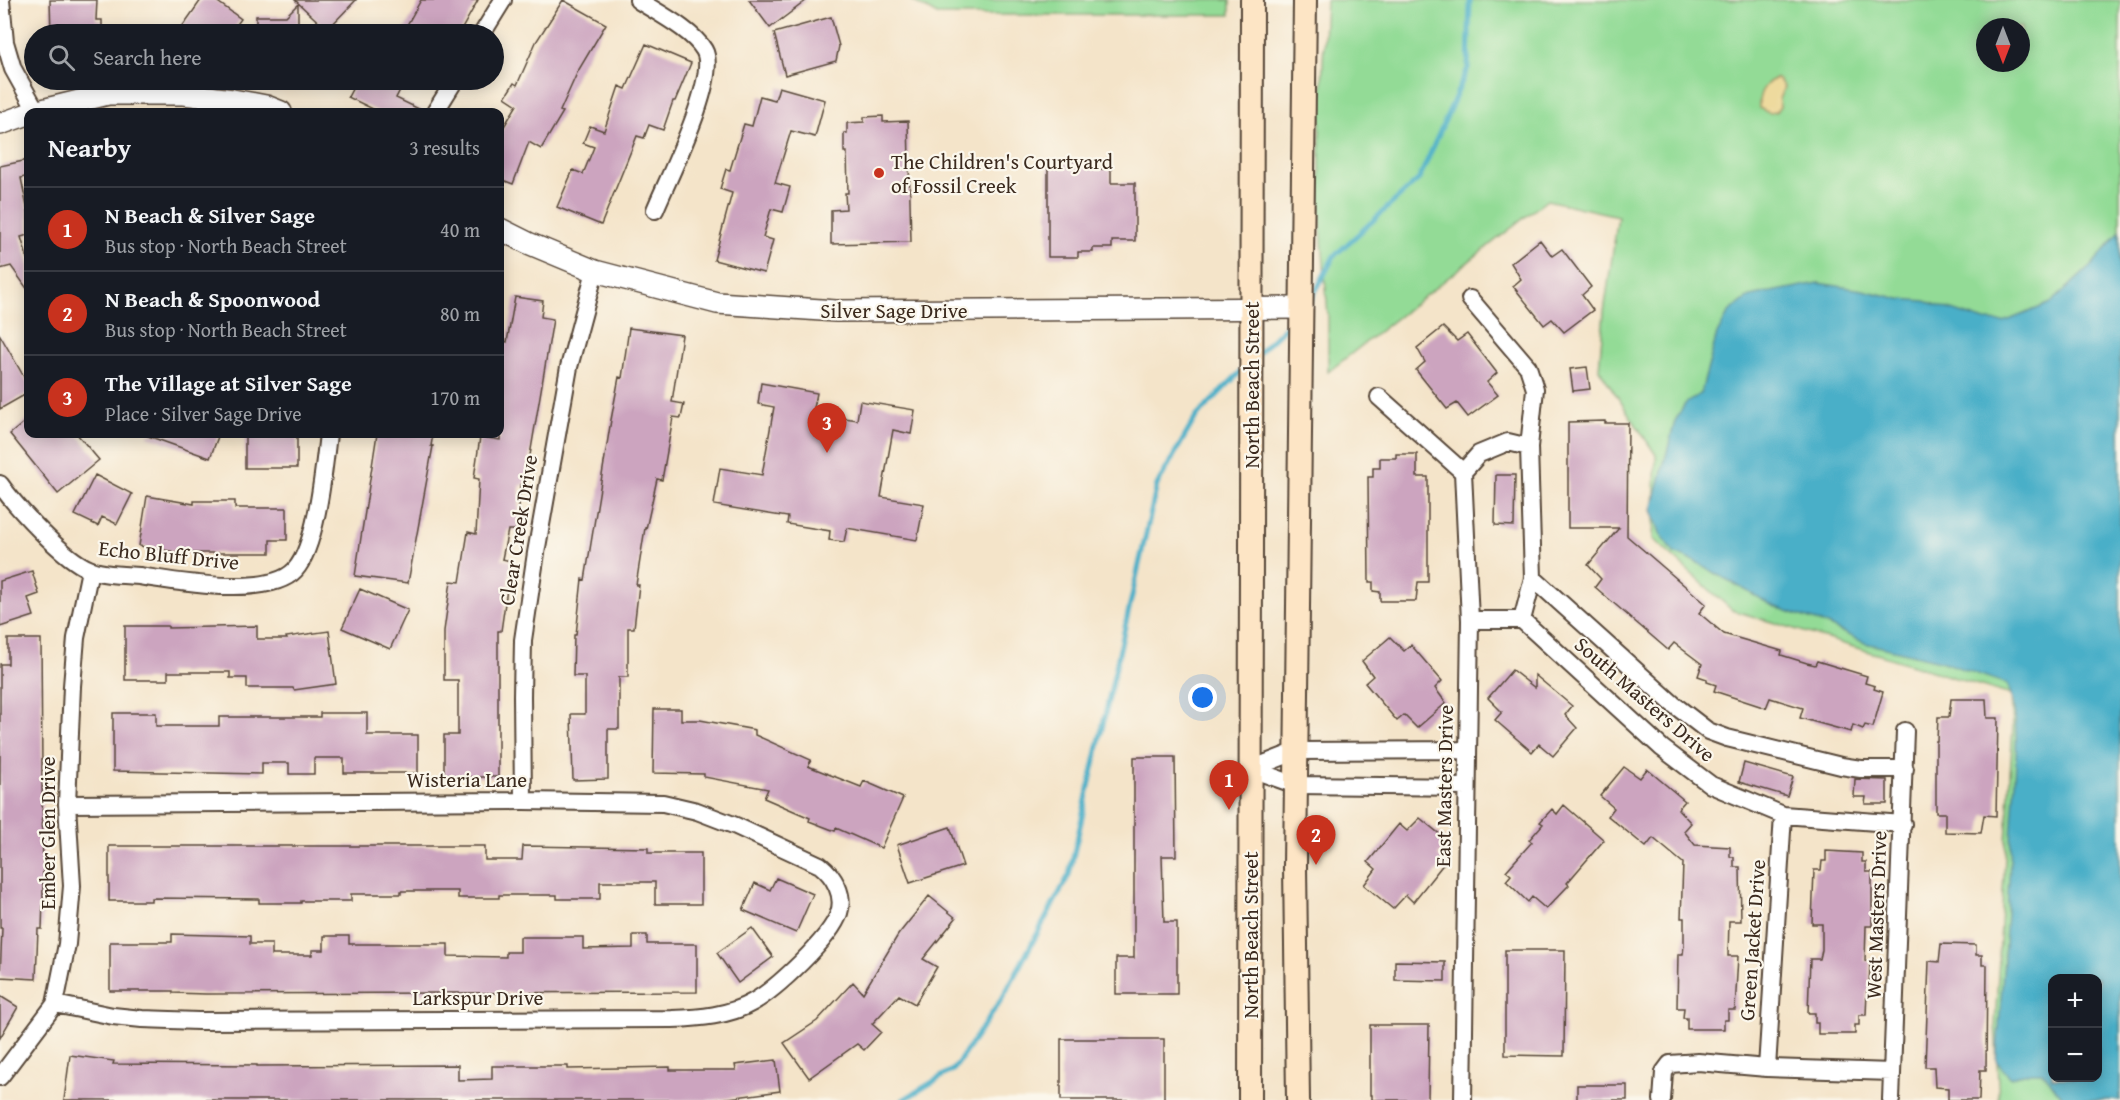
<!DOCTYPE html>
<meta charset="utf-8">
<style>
body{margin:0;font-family:"Gentium Book Plus",serif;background:#20242c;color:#f1f3f6}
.controls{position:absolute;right:18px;bottom:18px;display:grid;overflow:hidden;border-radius:12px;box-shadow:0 3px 15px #0003}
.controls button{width:54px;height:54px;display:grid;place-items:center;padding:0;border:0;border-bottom:2px solid #363941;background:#171b24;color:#f1f3f6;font:30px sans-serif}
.compass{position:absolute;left:1976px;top:18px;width:54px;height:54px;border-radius:50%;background:#171b24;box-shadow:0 3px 15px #0003;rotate:180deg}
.you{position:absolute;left:1203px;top:698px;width:21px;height:21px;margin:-15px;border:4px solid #fff;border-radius:50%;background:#1a73e8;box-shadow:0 0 0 9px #1a73e833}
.badge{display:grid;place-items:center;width:39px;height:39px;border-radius:50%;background:#c8321e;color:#fff;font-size:20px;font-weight:700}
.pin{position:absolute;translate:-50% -50px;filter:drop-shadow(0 2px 3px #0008)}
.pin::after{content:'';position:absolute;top:32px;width:21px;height:18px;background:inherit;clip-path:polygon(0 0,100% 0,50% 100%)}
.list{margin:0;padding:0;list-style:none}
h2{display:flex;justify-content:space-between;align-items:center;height:78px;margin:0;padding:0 24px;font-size:26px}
h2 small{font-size:20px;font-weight:400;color:#9ea1a6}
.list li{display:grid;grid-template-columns:39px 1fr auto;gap:18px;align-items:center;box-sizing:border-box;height:84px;padding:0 24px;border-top:2px solid #363941}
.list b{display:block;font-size:22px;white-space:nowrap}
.list p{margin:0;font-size:20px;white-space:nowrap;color:#9ea1a6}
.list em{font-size:20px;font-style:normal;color:#9ea1a6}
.icon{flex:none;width:33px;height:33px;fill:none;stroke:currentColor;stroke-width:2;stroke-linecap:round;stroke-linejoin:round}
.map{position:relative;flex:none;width:2120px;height:1100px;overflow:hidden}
.search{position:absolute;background:#171b24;box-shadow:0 3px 15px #0003;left:24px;top:24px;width:480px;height:66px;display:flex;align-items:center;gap:15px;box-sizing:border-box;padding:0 21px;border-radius:33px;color:#9ea1a6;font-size:22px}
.panel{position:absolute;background:#171b24;box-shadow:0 3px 15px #0003;left:24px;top:108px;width:480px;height:330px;border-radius:12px}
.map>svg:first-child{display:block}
.green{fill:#93db96;stroke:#67825a;stroke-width:1.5;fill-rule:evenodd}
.sand{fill:#eeda9e;stroke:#94825e;stroke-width:1.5}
.water{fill:#49afc8;stroke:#426c73;stroke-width:1.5;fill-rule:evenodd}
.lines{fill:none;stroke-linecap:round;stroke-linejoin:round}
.stream{stroke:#49afc8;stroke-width:5}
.building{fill:#cca4bf}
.minor-casing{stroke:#574638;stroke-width:20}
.tertiary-casing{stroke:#574638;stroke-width:24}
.secondary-casing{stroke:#574638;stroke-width:26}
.minor{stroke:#fff;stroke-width:16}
.tertiary{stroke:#fff;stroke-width:21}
.secondary{stroke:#fde5c5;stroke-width:22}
.poi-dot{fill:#c8321e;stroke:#fbf7ec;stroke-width:2}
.labels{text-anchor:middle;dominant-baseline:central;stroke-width:4.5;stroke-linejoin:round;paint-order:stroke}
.poi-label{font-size:21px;fill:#3b2a1e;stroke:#fbf7ec;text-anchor:start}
.street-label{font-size:21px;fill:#3b2a1e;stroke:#fbf7ec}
</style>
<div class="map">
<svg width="2120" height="1100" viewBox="0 0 2120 1100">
<rect width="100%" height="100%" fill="#fbf7ec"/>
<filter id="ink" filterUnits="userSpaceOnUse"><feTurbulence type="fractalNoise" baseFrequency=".0167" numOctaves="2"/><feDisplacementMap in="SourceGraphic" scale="12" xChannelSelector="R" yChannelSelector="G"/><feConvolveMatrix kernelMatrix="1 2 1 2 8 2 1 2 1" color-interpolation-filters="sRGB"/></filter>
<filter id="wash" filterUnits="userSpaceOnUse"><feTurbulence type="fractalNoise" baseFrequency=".008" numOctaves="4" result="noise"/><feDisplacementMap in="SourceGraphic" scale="24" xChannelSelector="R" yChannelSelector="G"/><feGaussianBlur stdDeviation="1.35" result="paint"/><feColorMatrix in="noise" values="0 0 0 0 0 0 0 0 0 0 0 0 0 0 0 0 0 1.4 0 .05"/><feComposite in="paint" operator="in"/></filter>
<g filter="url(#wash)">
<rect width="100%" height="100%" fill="#f4e4c9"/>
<path class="green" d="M 911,0 L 1230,0 L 1230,15 L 937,15 Z
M 1326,0 L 2120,0 L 2120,1100 L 1999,1100 L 1995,1025 L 2013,726 L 2011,695 L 1732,610 L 1653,539 L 1656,455 L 1599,369 L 1604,312 L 1618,216 L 1547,200 L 1328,372 L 1328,316 L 1320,215 L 1320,127 ZM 1985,27 L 2021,27 L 2021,63 L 1985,63 ZM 2052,978 L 2098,978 L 2098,1078 L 2052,1078 Z"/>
<path class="sand" d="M 1775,78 L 1779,80 L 1784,87 L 1779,99 L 1780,107 L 1776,112 L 1769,113 L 1759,108 C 1758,94 1763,85 1775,78 Z"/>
<path class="water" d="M 2120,231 L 2120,1100 L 2065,1100 C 2056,1092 2052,1081 2043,1073 L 2022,1073 L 2011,1078 L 1996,1061 C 2003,982 2008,903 2012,824 C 2014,786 2023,718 2007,684 L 1940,661 L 1865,643 L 1827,625 L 1773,606 L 1696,562 L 1674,553 L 1660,533 L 1652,510 L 1675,421 L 1685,404 L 1701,393 L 1717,334 L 1729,312 L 1750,296 L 1818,283 L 1863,290 L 1900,299 L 1925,301 L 1985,321 L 2004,322 L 2051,303 L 2092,265 ZM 2052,978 L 2098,978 L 2098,1078 L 2052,1078 Z"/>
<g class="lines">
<path class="stream" d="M 1310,302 L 1334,256 L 1419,179 L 1468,68 L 1470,0
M 1259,353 L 1293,319
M 903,1100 L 954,1069 L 1003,997 L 1069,875 L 1157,485 L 1196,417 L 1244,368"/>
</g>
<g id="blocks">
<path class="building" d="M 50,0 L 97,0 L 96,20 L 102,20 L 102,34 L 51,34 Z
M 201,0 L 215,0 L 241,19 L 230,34 L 177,34 Z
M 295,0 L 356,0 L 327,30 Z
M 421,0 L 478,0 L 459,34 L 402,34 Z
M 563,0 L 606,24 L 578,71 L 560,111 L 563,112 L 541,149 L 529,142 L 513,184 L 500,179 L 500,133 L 517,105 L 505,97 L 514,83 L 517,85 L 536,42 Z
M 749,0 L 807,0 L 770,28 Z
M 298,4 L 298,34 L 256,34 L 256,16 L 286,16 Z
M 831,17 L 839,46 L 836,61 L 785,75 L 774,33 Z
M 646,44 L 691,63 L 675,101 L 673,101 L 663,130 L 649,125 L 644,138 L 637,136 L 601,225 L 557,207 L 573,170 L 583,174 L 594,147 L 583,143 L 590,126 L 604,131 L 619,86 L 626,89 Z
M 357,80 L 405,80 L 396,98 L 425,112 L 379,112 L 348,97 Z
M 779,87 L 825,100 L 815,137 L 791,131 L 775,183 L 790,187 L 783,212 L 771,209 L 763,237 L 773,240 L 764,273 L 714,260 L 732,193 L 720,189 L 726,169 L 730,170 L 744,124 L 752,126 L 760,96 L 775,100 Z
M 883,116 L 883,122 L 908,121 L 911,242 L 831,244 L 831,210 L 846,209 L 845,193 L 848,193 L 847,152 L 844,152 L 844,133 L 847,133 L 847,123 L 864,122 L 864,117 Z
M 28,160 L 28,176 L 21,178 L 28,212 L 28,235 L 21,237 L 28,260 L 28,290 L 11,266 L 0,269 L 0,166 Z
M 1048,161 L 1086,161 L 1086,165 L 1092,165 L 1092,169 L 1111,169 L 1111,183 L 1135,183 L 1135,241 L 1112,241 L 1112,248 L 1093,248 L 1093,252 L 1078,252 L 1078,257 L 1048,257 Z
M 1540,240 L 1552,256 L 1562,249 L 1591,287 L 1582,295 L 1593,310 L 1564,332 L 1552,319 L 1544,325 L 1513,286 L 1521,279 L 1511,263 Z
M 515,297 L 543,301 L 541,317 L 553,319 L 525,485 L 520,485 L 518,530 L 508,530 L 502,559 L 511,561 L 501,631 L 498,631 L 498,777 L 444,777 L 444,735 L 458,735 L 458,680 L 444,680 L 444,631 L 451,581 L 460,582 L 468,532 L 476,534 L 479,479 L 474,478 L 480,437 L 500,440 L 500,340 L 507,342 Z
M 1443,327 L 1457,341 L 1467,334 L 1497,373 L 1487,382 L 1498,395 L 1468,417 L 1457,403 L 1447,409 L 1416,370 L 1425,362 L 1417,348 Z
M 629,328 L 682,335 L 672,402 L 684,404 L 681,418 L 673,417 L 662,480 L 657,479 L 646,529 L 645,528 L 636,585 L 639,585 L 634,628 L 628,628 L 628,677 L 619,677 L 619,729 L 608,729 L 608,779 L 573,780 L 571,714 L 585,714 L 585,676 L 573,676 L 574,635 L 576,635 L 582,579 L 585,580 L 611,420 L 619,377 L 622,378 Z
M 0,335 L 28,384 L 28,393 L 0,409 Z
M 1587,367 L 1590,389 L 1573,391 L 1570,369 Z
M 761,383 L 817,393 L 813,413 L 857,420 L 860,401 L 915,410 L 911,434 L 893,430 L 881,497 L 924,504 L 917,540 L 847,528 L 844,542 L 829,540 L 830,531 L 787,524 L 788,517 L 714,505 L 720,468 L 762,475 L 774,407 L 758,404 Z
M 28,419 L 28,434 L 77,434 L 99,460 L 58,494 L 10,434 Z
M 1605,421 L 1605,423 L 1628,423 L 1627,536 L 1706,604 L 1699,613 L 1724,634 L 1782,651 L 1781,655 L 1807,663 L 1815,665 L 1817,661 L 1867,676 L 1865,683 L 1875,686 L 1874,689 L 1883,692 L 1873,727 L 1865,725 L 1863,729 L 1853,725 L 1851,732 L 1800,718 L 1803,708 L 1770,698 L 1766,708 L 1714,691 L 1716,685 L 1707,682 L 1707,679 L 1698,676 L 1702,664 L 1674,643 L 1668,650 L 1595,587 L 1601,579 L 1588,565 L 1619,528 L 1568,528 L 1568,422 Z
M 148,434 L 219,434 L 210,458 L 148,436 Z
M 245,434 L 297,434 L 297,468 L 245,468 Z
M 377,434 L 433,434 L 431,446 L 433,446 L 408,583 L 355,576 Z
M 1396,454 L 1417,454 L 1417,477 L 1428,477 L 1428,582 L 1418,582 L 1416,601 L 1380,601 L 1380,592 L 1373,591 L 1373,582 L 1369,582 L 1368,477 L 1373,477 L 1373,468 L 1380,468 L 1380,458 L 1396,458 Z
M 95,475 L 132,494 L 117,524 L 102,517 L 98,526 L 75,515 Z
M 1496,475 L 1515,475 L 1514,526 L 1495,525 Z
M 147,496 L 194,504 L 194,501 L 235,501 L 235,508 L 287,508 L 287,540 L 270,540 L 270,553 L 182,553 L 139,546 Z
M 32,571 L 39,594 L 28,598 L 34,616 L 0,627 L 0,581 Z
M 360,589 L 408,610 L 390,649 L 342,628 Z
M 125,626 L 168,626 L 168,628 L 257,626 L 257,639 L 287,639 L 286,637 L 329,631 L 336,684 L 294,690 L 293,688 L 247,688 L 247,678 L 230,678 L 230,672 L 168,672 L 168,680 L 125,680 Z
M 1390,637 L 1404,651 L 1411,645 L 1442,681 L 1435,688 L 1446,703 L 1417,728 L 1404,715 L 1397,721 L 1365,683 L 1373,676 L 1362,661 Z
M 8,639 L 41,639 L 43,899 L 42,929 L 38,929 L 36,979 L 0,977 L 2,928 L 0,928 L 0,664 L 8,664 Z
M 1512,670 L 1535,688 L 1535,675 L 1572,706 L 1565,715 L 1577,728 L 1553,756 L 1539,744 L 1532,752 L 1495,720 L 1502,712 L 1488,698 Z
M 1951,699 L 1986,699 L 1987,718 L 1998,718 L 1996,816 L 1984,815 L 1981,833 L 1945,832 L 1945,813 L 1936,813 L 1936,741 L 1937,741 L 1938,717 L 1949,717 Z
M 654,709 L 681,709 L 681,720 L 700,720 L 755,730 L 755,735 L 811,760 L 808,766 L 861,787 L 864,781 L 903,798 L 881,848 L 836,828 L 835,831 L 809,821 L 810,818 L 764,798 L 768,789 L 704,777 L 704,774 L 653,773 Z
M 113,713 L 156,713 L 156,726 L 219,726 L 219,717 L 320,717 L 320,713 L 367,713 L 367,735 L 418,735 L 418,773 L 344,773 L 344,758 L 314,758 L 314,774 L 289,774 L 289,763 L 262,763 L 262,774 L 113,771 Z
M 1134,757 L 1175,757 L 1176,856 L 1162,856 L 1164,922 L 1177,922 L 1177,994 L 1116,994 L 1116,958 L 1134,958 Z
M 1744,763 L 1793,777 L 1787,796 L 1739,782 Z
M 1624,767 L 1640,778 L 1647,769 L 1685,801 L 1678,809 L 1691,823 L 1684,831 L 1695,845 L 1730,847 L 1730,857 L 1734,857 L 1734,867 L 1740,867 L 1741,921 L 1729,921 L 1728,956 L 1738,956 L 1735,1010 L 1728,1010 L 1728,1020 L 1724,1020 L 1724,1029 L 1687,1029 L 1687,1018 L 1683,1018 L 1684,1008 L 1677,1008 L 1678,954 L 1683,954 L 1684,945 L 1684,918 L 1681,918 L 1683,863 L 1653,838 L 1646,847 L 1608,816 L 1614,808 L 1600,796 Z
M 1855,779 L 1887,780 L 1887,804 L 1865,804 L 1866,797 L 1854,797 Z
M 1564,805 L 1604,840 L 1567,883 L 1569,885 L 1546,909 L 1532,897 L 1528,902 L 1506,881 L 1511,875 L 1506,871 L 1532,842 L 1529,840 L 1543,824 L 1540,822 L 1552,809 L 1557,814 Z
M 1420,818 L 1448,841 L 1438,856 L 1445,862 L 1413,902 L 1406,895 L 1393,909 L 1364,885 L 1376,869 L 1368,862 L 1399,824 L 1407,831 Z
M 950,827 L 963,866 L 910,883 L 897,845 Z
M 109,846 L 485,846 L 485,860 L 522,860 L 523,846 L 648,848 L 648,853 L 701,853 L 701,904 L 655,904 L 655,882 L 600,882 L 600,899 L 557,899 L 557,895 L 499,895 L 499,898 L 458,898 L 458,891 L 401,891 L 401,894 L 351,894 L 351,901 L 301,901 L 301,903 L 259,903 L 259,899 L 151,898 L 151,901 L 109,901 Z
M 1826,851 L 1862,853 L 1862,862 L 1866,862 L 1866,872 L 1872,872 L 1872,926 L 1866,926 L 1865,961 L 1870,961 L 1869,991 L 1867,991 L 1866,1015 L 1859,1015 L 1859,1025 L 1855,1025 L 1855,1034 L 1818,1034 L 1818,1023 L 1815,1023 L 1815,1013 L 1808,1013 L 1810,959 L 1820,959 L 1822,950 L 1822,924 L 1812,924 L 1814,870 L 1821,870 L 1822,861 L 1826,861 Z
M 776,878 L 813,894 L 796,933 L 743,910 L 755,883 L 770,890 Z
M 929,896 L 956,918 L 923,959 L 937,967 L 915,1004 L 899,995 L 872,1024 L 881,1032 L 864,1050 L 857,1044 L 809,1078 L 784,1043 L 817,1021 L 853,982 L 863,993 L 898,935 Z
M 752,928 L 773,957 L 738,983 L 717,953 Z
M 172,934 L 250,936 L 250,944 L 272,944 L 272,955 L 312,955 L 312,950 L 324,950 L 324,936 L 349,936 L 349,944 L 448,944 L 448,956 L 506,957 L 506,952 L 520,952 L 520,937 L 583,937 L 583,949 L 633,948 L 633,935 L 647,935 L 647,944 L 697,944 L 697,992 L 206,994 L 173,993 L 173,991 L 110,991 L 110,942 L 172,942 Z
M 1941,944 L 1976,945 L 1976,955 L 1982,955 L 1982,965 L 1987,965 L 1986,1070 L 1980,1070 L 1979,1100 L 1948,1100 L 1948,1088 L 1935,1087 L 1934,1067 L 1925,1067 L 1929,961 L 1939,962 Z
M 1505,950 L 1565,950 L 1564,1056 L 1505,1055 Z
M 1395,961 L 1445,962 L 1445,981 L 1395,980 Z
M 0,996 L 18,1007 L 0,1038 Z
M 1370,1025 L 1429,1025 L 1428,1100 L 1372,1100 L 1372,1095 L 1370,1095 Z
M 1061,1039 L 1164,1039 L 1164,1100 L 1061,1100 Z
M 70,1055 L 114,1061 L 113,1064 L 257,1065 L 257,1066 L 458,1065 L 458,1080 L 492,1079 L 492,1066 L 568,1066 L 568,1069 L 670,1067 L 670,1070 L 736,1070 L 735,1065 L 776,1060 L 780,1091 L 714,1100 L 64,1100 Z
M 1577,1085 L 1627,1085 L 1627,1100 L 1577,1100 Z"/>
</g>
</g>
<g filter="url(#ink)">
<use href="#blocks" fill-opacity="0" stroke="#574638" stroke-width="1.5"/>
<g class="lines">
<g class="minor-casing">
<path id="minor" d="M 1,0 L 5,42 L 13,69 L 37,112
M 638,0 C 658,13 692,30 704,50 C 720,77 667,180 655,210
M 482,34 L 503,0
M 435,112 L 455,80
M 1470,299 L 1528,367 L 1535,389 L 1529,447 L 1533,578 L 1522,620
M 1379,397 L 1463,472
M 0,484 C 16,507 64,559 89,569 C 101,575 125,575 139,576 C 174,581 268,599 295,570 C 317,546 324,467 328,434
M 1533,578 L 1673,704 L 1708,731 L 1727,738 L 1841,766 L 1861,769 L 1905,769
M 1470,620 L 1522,620 L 1662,748 L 1711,785 L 1783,815 L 1903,824
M 1251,769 L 1297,751 L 1467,750
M 1251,769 L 1296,785 L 1467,787
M 523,801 L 522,696 L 523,640 L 536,553 L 569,367 L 595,271
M 55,1004 L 113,1016 L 142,1019 L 198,1021 L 672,1019 C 699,1018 729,1016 753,1002 C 776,989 831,938 839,913 C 845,895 834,876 820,865 L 736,826 L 697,811 L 663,803 L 523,801 L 67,804
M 1767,1068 L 1783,815
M 0,1077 L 55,1004 L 67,944 L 72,886 L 67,804 L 72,686 L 76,638 L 90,570
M 1463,1100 L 1470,620 L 1463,472 L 1479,454 L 1508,442 L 1529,447
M 1662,1100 L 1664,1072 L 1670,1064 L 1698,1062 L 1767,1068 L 1892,1072
M 1891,1100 L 1905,731"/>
</g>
<g class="tertiary-casing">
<path id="tertiary" d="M 34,112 L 108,94 L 184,94 L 233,100 L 266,106 L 281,112
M 0,124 L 28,114
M 500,229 L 528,243 L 595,271 L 717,303 L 836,311 L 1302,308"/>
</g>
<g class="secondary-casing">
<path id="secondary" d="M 1250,1100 L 1252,0
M 1298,1100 L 1295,867 L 1305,0"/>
</g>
<use href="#minor" class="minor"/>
<use href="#tertiary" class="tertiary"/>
<use href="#secondary" class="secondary"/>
</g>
</g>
<circle class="poi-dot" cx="879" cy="173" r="6"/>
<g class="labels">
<g class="poi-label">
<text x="891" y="161">The Children's Courtyard<tspan x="891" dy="24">of Fossil Creek</tspan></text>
</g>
<g class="street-label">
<text x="894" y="310">Silver Sage Drive</text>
<text transform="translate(1251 385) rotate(-90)">North Beach Street</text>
<text transform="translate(518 530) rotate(-81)">Clear Creek Drive</text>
<text transform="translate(169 555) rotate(6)">Echo Bluff Drive</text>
<text transform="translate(1645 699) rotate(41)">South Masters Drive</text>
<text x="467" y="779">Wisteria Lane</text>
<text transform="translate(1444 786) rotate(-89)">East Masters Drive</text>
<text transform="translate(47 833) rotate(-90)">Ember Glen Drive</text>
<text transform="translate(1876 915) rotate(-88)">West Masters Drive</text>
<text transform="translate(1250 935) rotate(-90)">North Beach Street</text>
<text transform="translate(1752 940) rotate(-86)">Green Jacket Drive</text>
<text x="478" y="997">Larkspur Drive</text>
</g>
</g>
</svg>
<div class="controls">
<button>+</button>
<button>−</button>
</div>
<svg class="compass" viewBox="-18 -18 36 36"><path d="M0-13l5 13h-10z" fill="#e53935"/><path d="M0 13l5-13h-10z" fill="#9ea1a6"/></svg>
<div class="you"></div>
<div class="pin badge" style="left:1229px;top:810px">1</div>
<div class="pin badge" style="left:1316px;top:865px">2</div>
<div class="pin badge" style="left:827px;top:453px">3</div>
<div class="search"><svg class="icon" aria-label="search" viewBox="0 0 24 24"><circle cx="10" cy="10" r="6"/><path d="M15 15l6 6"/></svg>Search here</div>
<section class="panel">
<h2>Nearby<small>3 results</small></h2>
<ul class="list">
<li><span class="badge">1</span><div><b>N Beach &amp; Silver Sage</b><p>Bus stop · North Beach Street</p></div><em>40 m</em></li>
<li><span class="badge">2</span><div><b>N Beach &amp; Spoonwood</b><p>Bus stop · North Beach Street</p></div><em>80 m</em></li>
<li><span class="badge">3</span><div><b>The Village at Silver Sage</b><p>Place · Silver Sage Drive</p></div><em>170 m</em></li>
</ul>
</section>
</div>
